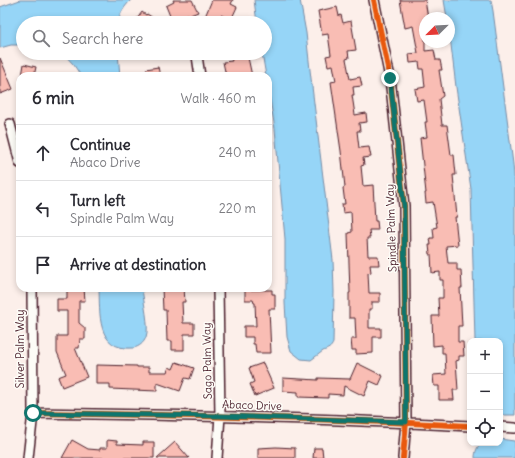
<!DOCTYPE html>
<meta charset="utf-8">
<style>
body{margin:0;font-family:Delius,sans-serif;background:#f7f7f7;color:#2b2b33}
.controls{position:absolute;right:12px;bottom:12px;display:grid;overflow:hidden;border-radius:8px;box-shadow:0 2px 6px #0003}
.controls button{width:36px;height:36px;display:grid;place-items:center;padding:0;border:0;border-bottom:1px solid #e1e1e2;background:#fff;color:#2b2b33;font:20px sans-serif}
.compass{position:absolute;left:419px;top:12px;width:36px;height:36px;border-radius:50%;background:#fff;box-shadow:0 2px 6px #0003;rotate:246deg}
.stop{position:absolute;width:12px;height:12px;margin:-9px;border:3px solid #0f766e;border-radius:50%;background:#fff}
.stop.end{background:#0f766e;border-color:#fff;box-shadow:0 1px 4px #0008}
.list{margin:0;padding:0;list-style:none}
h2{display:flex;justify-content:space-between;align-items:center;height:52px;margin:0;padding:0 16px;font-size:17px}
h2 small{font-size:13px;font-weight:400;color:#7c7c81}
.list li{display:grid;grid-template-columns:26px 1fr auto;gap:12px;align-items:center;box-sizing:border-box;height:56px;padding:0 16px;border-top:1px solid #e1e1e2}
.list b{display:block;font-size:15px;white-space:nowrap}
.list p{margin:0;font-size:13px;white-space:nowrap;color:#7c7c81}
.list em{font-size:13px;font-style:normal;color:#7c7c81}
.icon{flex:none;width:22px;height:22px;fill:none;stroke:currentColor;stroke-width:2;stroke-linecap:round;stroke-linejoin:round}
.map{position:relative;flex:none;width:515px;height:458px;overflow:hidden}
.search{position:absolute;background:#fff;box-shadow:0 2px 6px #0003;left:16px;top:16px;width:256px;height:44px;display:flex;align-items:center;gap:10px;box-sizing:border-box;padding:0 14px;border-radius:22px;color:#7c7c81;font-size:15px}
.panel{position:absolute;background:#fff;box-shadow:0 2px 6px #0003;left:16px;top:72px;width:256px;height:220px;border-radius:12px}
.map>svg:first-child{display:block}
.water{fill:#96d5f7;stroke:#788ca5}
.building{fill:#f9bdb4;stroke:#4a1f2b}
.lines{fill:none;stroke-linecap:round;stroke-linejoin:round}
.minor-casing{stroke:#4a1f2b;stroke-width:12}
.minor{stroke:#fdfcf7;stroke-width:9}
.cycleway-casing{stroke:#fdfcf7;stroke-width:8}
.cycleway{stroke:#e8590c;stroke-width:6}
.route{stroke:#0f766e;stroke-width:5}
.labels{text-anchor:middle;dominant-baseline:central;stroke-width:3;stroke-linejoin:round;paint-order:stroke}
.street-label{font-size:11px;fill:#4a1f2b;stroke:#fdfcf7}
</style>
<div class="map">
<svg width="515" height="458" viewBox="0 0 515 458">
<rect width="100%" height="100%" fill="#fcefea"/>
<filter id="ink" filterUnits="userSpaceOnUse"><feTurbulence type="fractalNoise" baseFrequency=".025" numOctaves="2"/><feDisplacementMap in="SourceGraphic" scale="8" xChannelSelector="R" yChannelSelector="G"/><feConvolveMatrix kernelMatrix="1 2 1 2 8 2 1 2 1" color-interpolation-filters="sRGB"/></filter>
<g filter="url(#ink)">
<path class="water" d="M 20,0 L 131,0 C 124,7 120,13 118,23 L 23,23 L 23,45 L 11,45 L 0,48 L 0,7 Z
M 254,0 L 300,0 L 306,33 L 310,70 L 333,260 L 334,292 L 333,343 C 331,348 328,349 323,351 C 319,354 315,357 311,360 L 301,359 L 291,351 L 287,337 L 285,303 L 285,239 L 275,129 L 268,87 L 268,76 L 266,76 L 262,53 L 265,53 L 265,23 L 257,23 Z
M 444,0 L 491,0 L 493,11 L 513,164 L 515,188 L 515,415 L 500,415 L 500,341 L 475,341 L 471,189 L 456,87 L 449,28 L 449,18 L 447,18 Z
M 63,53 L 118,53 L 120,76 L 81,76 L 74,65 Z
M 99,288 L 142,288 C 143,300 150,327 146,337 C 144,343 139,347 133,348 C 96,351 100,313 99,288 Z
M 500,439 L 514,441 L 515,442 L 515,458 L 475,458 C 475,452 477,447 481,443 L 500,443 Z"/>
<path class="building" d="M 173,0 L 192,0 L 198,12 L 188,16 L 188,14 L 172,21 L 166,6 L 174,2 Z
M 212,0 L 233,0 L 231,4 L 237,7 L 231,20 L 221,15 L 217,23 L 213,23 L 204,19 Z
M 400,0 L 425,0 L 428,18 L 425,18 L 425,51 L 434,50 L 436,60 L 440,60 L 442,70 L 439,70 L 443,96 L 439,99 L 442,125 L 447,125 L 451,155 L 454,155 L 456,175 L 453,175 L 457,217 L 455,217 L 458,245 L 446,246 L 448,263 L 457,263 L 457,270 L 461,270 L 462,288 L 460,288 L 462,326 L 458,326 L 458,342 L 463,342 L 464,356 L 459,356 L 459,360 L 456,361 L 458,390 L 453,390 L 454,400 L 439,400 L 439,386 L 434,386 L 433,375 L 446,374 L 445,353 L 442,353 L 442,345 L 433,346 L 432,316 L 439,316 L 438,298 L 443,298 L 443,280 L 440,280 L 440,272 L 432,273 L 431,254 L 430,254 L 429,245 L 431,245 L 430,238 L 434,238 L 433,228 L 437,227 L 433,202 L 426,203 L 425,193 L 426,193 L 420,138 L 427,137 L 425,122 L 427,122 L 424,100 L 417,101 L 415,89 L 425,87 L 423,69 L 420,69 L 419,62 L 410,63 L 409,54 L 418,53 L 413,26 L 405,28 Z
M 337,7 L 339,16 L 341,15 L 343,23 L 351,21 L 356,50 L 348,51 L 349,58 L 346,59 L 350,79 L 360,77 L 362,86 L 353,87 L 354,95 L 352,95 L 355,115 L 366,113 L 367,122 L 359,123 L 360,131 L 357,131 L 359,148 L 369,147 L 371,157 L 363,158 L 364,165 L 361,166 L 363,186 L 373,185 L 375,221 L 377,221 L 378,230 L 369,230 L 370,238 L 367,238 L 368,256 L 378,256 L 379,265 L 370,265 L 371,272 L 368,273 L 369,293 L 380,293 L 380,302 L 372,302 L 372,309 L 369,309 L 369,328 L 381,328 L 381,337 L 373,337 L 373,353 L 356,354 L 356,350 L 352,350 L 351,339 L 356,339 L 355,318 L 349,318 L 349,293 L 350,293 L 348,233 L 352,232 L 351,212 L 343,213 L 342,204 L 345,204 L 343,188 L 345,187 L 341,151 L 331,82 L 336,81 L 333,65 L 328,66 L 326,56 L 331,55 L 328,34 L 322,35 L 318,11 Z
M 142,12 L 146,15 L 147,14 L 161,23 L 134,23 Z
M 230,53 L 247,53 L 252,76 L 226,76 L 223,62 L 232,61 Z
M 0,58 L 13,89 L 0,94 Z
M 24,64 L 36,67 L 34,76 L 22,76 Z
M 158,67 L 160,76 L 148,76 L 146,69 Z
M 67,288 L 84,288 L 85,301 L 79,301 L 79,323 L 85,328 L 85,339 L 80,339 L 79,348 L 75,348 L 87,377 L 62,387 L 58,377 L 66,374 L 57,352 L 57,336 L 67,336 L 67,311 L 57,311 L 57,299 L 67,299 Z
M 162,288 L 184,288 L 185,302 L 182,302 L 183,323 L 194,323 L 194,334 L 184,334 L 184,350 L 172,350 L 172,341 L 167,341 L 166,310 L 163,310 Z
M 245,290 L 272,290 L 272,294 L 275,294 L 275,309 L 269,309 L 271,353 L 256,353 L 255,344 L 253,344 L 253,337 L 244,337 L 244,326 L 256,326 L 255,303 L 254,303 L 253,300 L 245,300 Z
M 176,362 L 194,368 L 190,379 L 185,378 L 180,391 L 157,383 L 157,391 L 110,389 L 110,384 L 96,384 L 96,365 L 137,366 L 137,367 L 149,367 L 149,372 L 167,372 L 169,367 L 173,369 Z
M 263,363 L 274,388 L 255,396 L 250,384 L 254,382 L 249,368 Z
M 357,363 L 383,376 L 379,385 L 370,381 L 364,396 L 344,386 L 343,395 L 328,394 L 328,398 L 298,397 L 298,392 L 283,391 L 283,378 L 318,380 L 318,378 L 350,379 Z
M 72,440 L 88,449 L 100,450 L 100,448 L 107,448 L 107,440 L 117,441 L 117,444 L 143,445 L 143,442 L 154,442 L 154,458 L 62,458 Z
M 175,442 L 189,458 L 157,458 Z
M 276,447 L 295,448 L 295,458 L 258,458 L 258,448 Z
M 314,448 L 322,448 L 323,458 L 313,458 Z"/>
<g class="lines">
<g class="minor-casing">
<path id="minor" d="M 374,0 L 390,78 L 404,206 L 406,422 L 403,458
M 197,56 L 200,76
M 10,124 L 20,163
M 33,413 C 178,415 324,418 470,426
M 500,427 L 515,428
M 28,458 L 33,413 L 32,288
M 217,458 L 220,416 L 218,288"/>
</g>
<use href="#minor" class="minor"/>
<g class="cycleway-casing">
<path id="cycleway" d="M 374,0 L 390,78 L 404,206 L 406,422 L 403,458
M 33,413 C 178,415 324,418 470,426"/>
</g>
<use href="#cycleway" class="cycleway"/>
</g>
</g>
<g class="lines" filter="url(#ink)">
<path class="route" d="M 33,413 L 220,416 L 406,422 L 404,206 L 390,78"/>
</g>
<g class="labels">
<g class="street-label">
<text transform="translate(391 228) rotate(-92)">Spindle Palm Way</text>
<text transform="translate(20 349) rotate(-90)">Silver Palm Way</text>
<text transform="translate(207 361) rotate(-91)">Sago Palm Way</text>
<text transform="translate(252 405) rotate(2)">Abaco Drive</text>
</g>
</g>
</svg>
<div class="controls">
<button>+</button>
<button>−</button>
<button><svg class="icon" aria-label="locate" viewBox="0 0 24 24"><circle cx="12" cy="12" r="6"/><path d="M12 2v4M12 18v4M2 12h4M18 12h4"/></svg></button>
</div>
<svg class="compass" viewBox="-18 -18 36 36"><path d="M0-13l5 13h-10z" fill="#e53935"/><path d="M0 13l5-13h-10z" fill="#7c7c81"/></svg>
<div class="stop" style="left:33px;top:413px"></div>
<div class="stop end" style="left:390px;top:78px"></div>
<div class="search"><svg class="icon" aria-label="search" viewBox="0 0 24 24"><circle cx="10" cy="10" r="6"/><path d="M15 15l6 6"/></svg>Search here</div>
<section class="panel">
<h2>6 min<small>Walk · 460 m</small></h2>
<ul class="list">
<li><svg class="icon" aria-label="ahead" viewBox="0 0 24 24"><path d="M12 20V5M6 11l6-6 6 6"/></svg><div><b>Continue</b><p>Abaco Drive</p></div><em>240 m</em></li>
<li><svg class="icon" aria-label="left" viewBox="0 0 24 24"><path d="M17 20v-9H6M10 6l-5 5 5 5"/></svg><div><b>Turn left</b><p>Spindle Palm Way</p></div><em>220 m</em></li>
<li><svg class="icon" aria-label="arrive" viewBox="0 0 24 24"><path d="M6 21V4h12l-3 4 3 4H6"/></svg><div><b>Arrive at destination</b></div></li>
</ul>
</section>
</div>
